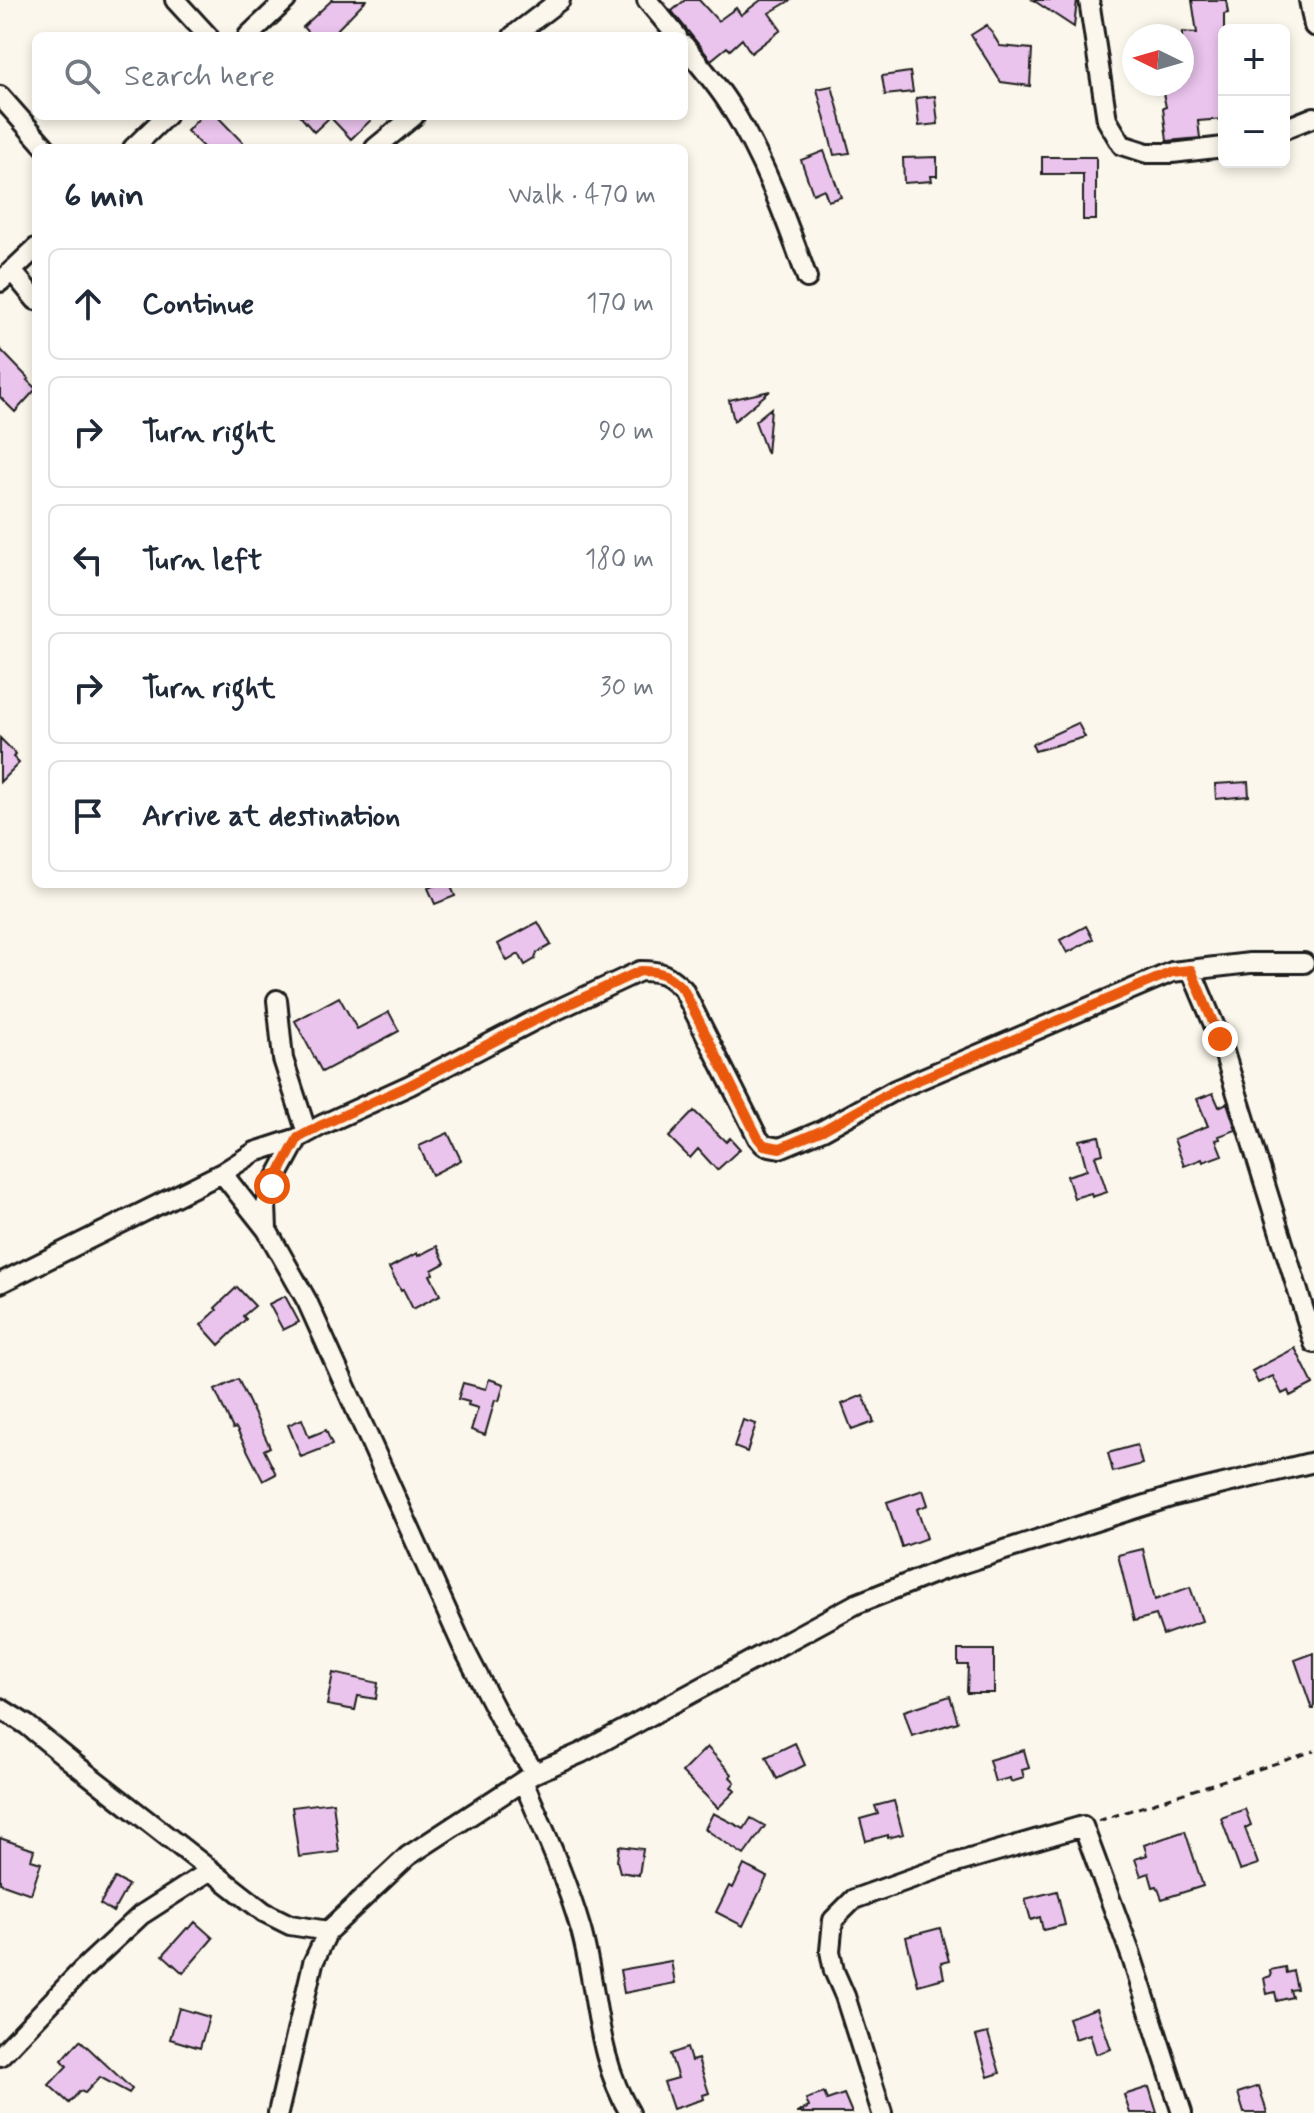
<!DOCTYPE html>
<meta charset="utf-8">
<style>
body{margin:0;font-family:Mynerve,sans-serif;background:#f2f2f3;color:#1f2937}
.controls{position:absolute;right:24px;top:24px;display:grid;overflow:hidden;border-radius:12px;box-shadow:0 4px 12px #0003}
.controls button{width:72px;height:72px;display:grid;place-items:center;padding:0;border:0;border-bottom:2px solid #e0e1e3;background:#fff;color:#1f2937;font:40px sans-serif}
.compass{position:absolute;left:1122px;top:24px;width:72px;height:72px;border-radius:50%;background:#fff;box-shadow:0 4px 12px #0003;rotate:275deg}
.stop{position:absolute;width:24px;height:24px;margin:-18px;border:6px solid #ea580c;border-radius:50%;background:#fff}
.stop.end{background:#ea580c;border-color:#fff;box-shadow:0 2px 8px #0008}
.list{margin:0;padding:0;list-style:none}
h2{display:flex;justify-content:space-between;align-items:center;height:104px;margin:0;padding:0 32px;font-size:34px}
h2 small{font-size:26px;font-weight:400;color:#747a83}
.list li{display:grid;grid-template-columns:52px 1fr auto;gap:24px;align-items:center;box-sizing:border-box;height:112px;margin:0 16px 16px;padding:0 16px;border:2px solid #e0e1e3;border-radius:12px}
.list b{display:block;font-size:30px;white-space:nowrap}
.list em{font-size:26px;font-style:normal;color:#747a83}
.icon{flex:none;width:44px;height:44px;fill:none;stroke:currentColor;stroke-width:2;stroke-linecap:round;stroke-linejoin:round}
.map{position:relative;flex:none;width:1314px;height:2113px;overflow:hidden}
.search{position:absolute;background:#fff;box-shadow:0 4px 12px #0003;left:32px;top:32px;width:656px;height:88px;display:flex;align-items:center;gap:20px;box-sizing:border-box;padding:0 28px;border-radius:12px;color:#747a83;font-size:30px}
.panel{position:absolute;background:#fff;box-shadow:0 4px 12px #0003;left:32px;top:144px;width:656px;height:744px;border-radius:12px}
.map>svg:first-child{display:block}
.building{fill:#eac4ed;stroke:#1c1c1c;stroke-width:2}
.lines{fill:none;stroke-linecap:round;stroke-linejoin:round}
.street-casing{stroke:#1c1c1c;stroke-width:24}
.path{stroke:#1c1c1c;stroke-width:3;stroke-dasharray:8 6;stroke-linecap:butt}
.street{stroke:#fbf7ec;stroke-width:18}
.route{stroke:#ea580c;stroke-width:10}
</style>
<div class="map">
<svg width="1314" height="2113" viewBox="0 0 1314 2113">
<rect width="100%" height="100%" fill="#fbf7ec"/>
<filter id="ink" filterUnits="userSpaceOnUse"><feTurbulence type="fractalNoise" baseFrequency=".0125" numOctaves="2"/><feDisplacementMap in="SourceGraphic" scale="16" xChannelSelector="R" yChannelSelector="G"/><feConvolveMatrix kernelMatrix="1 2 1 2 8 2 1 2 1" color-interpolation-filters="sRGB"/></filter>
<g filter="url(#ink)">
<path class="building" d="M 332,0 L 366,0 L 331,36 L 311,36 L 303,27 Z
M 685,0 L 699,0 L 718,21 L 736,8 L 741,15 L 761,0 L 791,0 L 769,13 L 781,30 L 751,53 L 742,39 L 730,50 L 727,47 L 711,60 L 672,11 Z
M 1033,0 L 1077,0 L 1074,27 Z
M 1192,0 L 1226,0 L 1228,13 L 1224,14 L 1224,119 L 1198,121 L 1200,138 L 1167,141 L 1163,108 L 1166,107 L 1161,84 L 1182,84 L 1182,32 L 1197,33 Z
M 987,25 L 1000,46 L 1032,49 L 1030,86 L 1001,82 L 971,35 Z
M 910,72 L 913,92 L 885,95 L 882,76 Z
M 832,86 L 850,153 L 834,155 L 817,89 Z
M 935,96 L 938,124 L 919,126 L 916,98 Z
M 201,116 L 217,116 L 248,148 L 204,148 L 187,131 Z
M 300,116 L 375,116 L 351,139 L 330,117 L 314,132 Z
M 824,151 L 841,197 L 828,201 L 824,189 L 813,194 L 801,160 Z
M 937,157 L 937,176 L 931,176 L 932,181 L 904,183 L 903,158 Z
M 1042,157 L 1096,157 L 1096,220 L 1083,220 L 1083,174 L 1042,174 Z
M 0,349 L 29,379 L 27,380 L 36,389 L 15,412 L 0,397 Z
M 770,391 L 734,421 L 729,400 Z
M 771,408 L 767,454 L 755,421 Z
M 1078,723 L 1085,737 L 1035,751 L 1032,744 Z
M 0,738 L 16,754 L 13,757 L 19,763 L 0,782 Z
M 1248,782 L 1249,796 L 1216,799 L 1215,784 Z
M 438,884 L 450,884 L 455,896 L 435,904 L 428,888 Z
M 538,922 L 551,945 L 537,953 L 535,959 L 525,965 L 519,954 L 507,961 L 498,944 Z
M 1086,926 L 1093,939 L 1067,953 L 1060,940 Z
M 339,997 L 357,1029 L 389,1012 L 399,1031 L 322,1072 L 295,1021 Z
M 1213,1093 L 1219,1107 L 1227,1103 L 1236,1130 L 1219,1136 L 1220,1139 L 1216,1140 L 1222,1155 L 1203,1162 L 1202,1159 L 1184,1166 L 1174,1139 L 1208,1126 L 1197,1099 Z
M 694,1111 L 726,1142 L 730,1138 L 740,1149 L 717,1170 L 698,1149 L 690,1158 L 669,1137 Z
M 448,1133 L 461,1160 L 432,1175 L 419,1146 Z
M 1099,1136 L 1103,1154 L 1095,1156 L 1107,1192 L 1092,1197 L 1091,1193 L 1074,1198 L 1067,1176 L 1087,1170 L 1079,1140 Z
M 437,1246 L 445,1263 L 432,1270 L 433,1274 L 430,1275 L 440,1295 L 413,1309 L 403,1289 L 401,1290 L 389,1268 L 417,1253 L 418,1256 Z
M 237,1287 L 255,1306 L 243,1316 L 246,1319 L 219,1345 L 201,1325 L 217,1310 L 215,1308 Z
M 285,1296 L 299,1322 L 283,1330 L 269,1304 Z
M 1295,1348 L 1313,1384 L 1290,1396 L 1288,1391 L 1282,1394 L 1273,1376 L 1258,1383 L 1252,1371 Z
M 238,1379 L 270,1447 L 264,1450 L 276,1474 L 263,1481 L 236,1428 L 233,1429 L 215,1390 Z
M 489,1379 L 504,1384 L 499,1401 L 495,1400 L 485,1435 L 471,1430 L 478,1408 L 468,1405 L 469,1402 L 458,1399 L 463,1383 L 486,1389 Z
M 863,1395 L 874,1422 L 852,1430 L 842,1404 Z
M 302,1419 L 309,1437 L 326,1430 L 332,1445 L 301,1457 L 288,1425 Z
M 743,1420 L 756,1424 L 747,1452 L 734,1447 Z
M 1137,1445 L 1142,1464 L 1113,1472 L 1108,1453 Z
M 923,1490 L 928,1505 L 917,1509 L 927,1538 L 902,1547 L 887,1502 Z
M 1143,1549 L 1155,1600 L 1190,1587 L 1202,1621 L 1163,1635 L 1156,1615 L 1134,1621 L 1118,1555 Z
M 958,1650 L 994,1650 L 994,1693 L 967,1693 L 968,1665 L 958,1665 Z
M 1314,1653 L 1314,1709 L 1312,1709 L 1295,1660 Z
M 333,1673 L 378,1683 L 376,1699 L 358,1696 L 355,1710 L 327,1705 Z
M 950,1696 L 958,1722 L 912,1736 L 904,1711 Z
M 795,1743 L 805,1765 L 777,1779 L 766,1757 Z
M 707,1747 L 732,1774 L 730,1777 L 735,1782 L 731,1787 L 735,1791 L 718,1808 L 682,1772 Z
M 1024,1750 L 1029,1768 L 1022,1770 L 1024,1778 L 1011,1782 L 1010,1778 L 995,1782 L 989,1760 Z
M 894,1801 L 903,1834 L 888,1838 L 888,1835 L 866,1841 L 860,1819 L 878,1814 L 875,1806 Z
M 333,1802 L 339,1852 L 299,1857 L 292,1807 Z
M 1245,1809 L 1251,1825 L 1245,1828 L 1258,1864 L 1240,1870 L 1221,1818 Z
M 713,1813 L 744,1829 L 751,1818 L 765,1826 L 744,1855 L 705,1829 Z
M 1185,1831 L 1203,1886 L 1162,1899 L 1157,1886 L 1153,1887 L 1149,1873 L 1141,1876 L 1135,1859 L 1147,1855 L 1144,1845 Z
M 0,1838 L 34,1850 L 31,1860 L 41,1863 L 31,1894 L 0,1883 Z
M 619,1846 L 643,1849 L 639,1875 L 620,1872 L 617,1861 Z
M 744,1865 L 767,1877 L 743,1926 L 716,1912 L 729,1886 L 733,1888 Z
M 115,1878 L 128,1885 L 113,1912 L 100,1904 Z
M 1057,1891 L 1065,1925 L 1043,1930 L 1040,1917 L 1031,1920 L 1025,1899 Z
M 195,1922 L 213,1938 L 183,1973 L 163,1955 L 187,1928 L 189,1929 Z
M 940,1928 L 949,1961 L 941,1963 L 944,1978 L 918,1985 L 906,1937 Z
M 671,1961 L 675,1983 L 624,1993 L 620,1970 Z
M 1285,1967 L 1286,1973 L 1293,1971 L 1297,1989 L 1290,1990 L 1292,1997 L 1277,2001 L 1275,1992 L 1267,1994 L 1264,1978 L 1271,1976 L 1270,1970 Z
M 179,2008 L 209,2017 L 200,2048 L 170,2039 Z
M 1097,2008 L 1111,2049 L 1096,2054 L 1090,2034 L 1075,2039 L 1068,2018 Z
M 988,2033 L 1000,2073 L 988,2077 L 976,2036 Z
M 80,2040 L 132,2089 L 129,2093 L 100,2077 L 85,2093 L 80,2091 L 69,2103 L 49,2085 L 67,2066 L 62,2060 Z
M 687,2048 L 691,2061 L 698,2059 L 709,2093 L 703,2095 L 704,2099 L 673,2109 L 664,2082 L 678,2078 L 670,2054 Z
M 1259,2086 L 1267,2113 L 1244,2113 L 1238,2093 Z
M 1149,2087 L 1157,2113 L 1130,2113 L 1124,2095 Z
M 824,2093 L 827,2100 L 844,2094 L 852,2113 L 797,2113 L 809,2107 L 806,2099 Z"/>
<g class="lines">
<g class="street-casing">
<path id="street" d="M 175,0 L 208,36
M 647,0 L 677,36
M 1089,0 L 1107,120 L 1122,145 L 1147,153 L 1172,153 L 1224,147
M 1309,0 L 1314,26
M 248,36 L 286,0
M 513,36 L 560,0
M 684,45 C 699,65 716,83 729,104 C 763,157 786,219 807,278
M 0,96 L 46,148
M 1284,129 L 1314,117
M 133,148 L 166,116
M 375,148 L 414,116
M 12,271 L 36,300
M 0,282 L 36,248
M 1191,970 L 1220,1039 L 1314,1343
M 277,1000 L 283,1059 L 307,1133
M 222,1173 L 267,1230 L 307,1301 L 463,1647 L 506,1730 L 535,1773
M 267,1230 L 266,1205 L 272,1186 L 298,1138
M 0,1283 L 222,1173 L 255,1152 L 298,1138 L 322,1125 L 410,1085 L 531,1022 L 640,971 C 662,971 667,974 683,989 L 758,1138 L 764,1145 L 780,1148 L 823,1130 L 895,1090 L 1172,972 L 1250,963 L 1304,963
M 0,1708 L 27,1725 L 72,1762 L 264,1912 L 290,1925 L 328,1931
M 523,1781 C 544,1830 566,1879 581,1930 C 598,1991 596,2057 630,2113
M 0,2056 L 82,1970 L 141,1915 L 211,1870
M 278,2113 L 313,1963 L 328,1931 L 408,1856 L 535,1773 L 581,1753 L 856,1604 L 939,1571 L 1174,1496 L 1314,1462
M 882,2113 L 845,1996 L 834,1971 L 830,1951 L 833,1920 L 854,1899 L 949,1865 L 1083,1826 L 1131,1955 L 1182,2113"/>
</g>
<path class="path" d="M 1098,1821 L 1314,1751"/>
<use href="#street" class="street"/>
</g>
</g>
<g class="lines" filter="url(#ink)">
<path class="route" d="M 272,1186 L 298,1138 L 322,1125 L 410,1085 L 531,1022 L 640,971 C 662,971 667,974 683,989 L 758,1138 L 764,1145 L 780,1148 L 823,1130 L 895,1090 L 1172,972 L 1191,970 L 1220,1039"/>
</g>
</svg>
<div class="controls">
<button>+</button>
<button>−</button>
</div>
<svg class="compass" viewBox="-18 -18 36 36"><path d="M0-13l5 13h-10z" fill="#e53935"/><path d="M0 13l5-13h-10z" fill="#747a83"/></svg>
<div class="stop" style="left:272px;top:1186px"></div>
<div class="stop end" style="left:1220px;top:1039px"></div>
<div class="search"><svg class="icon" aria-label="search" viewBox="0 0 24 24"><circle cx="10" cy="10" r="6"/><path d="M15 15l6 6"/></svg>Search here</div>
<section class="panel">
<h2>6 min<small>Walk · 470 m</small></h2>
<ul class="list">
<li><svg class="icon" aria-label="ahead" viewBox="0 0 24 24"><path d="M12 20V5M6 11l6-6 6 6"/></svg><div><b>Continue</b></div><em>170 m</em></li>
<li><svg class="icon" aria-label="right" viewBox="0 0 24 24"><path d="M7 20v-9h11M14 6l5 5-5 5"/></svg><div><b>Turn right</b></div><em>90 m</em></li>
<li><svg class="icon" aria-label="left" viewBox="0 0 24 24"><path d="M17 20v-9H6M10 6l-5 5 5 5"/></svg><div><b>Turn left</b></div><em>180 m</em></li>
<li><svg class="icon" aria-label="right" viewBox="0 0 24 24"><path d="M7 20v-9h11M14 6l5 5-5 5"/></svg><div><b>Turn right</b></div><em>30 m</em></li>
<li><svg class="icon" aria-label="arrive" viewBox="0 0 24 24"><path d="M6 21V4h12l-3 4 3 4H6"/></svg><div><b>Arrive at destination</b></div></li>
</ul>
</section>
</div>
